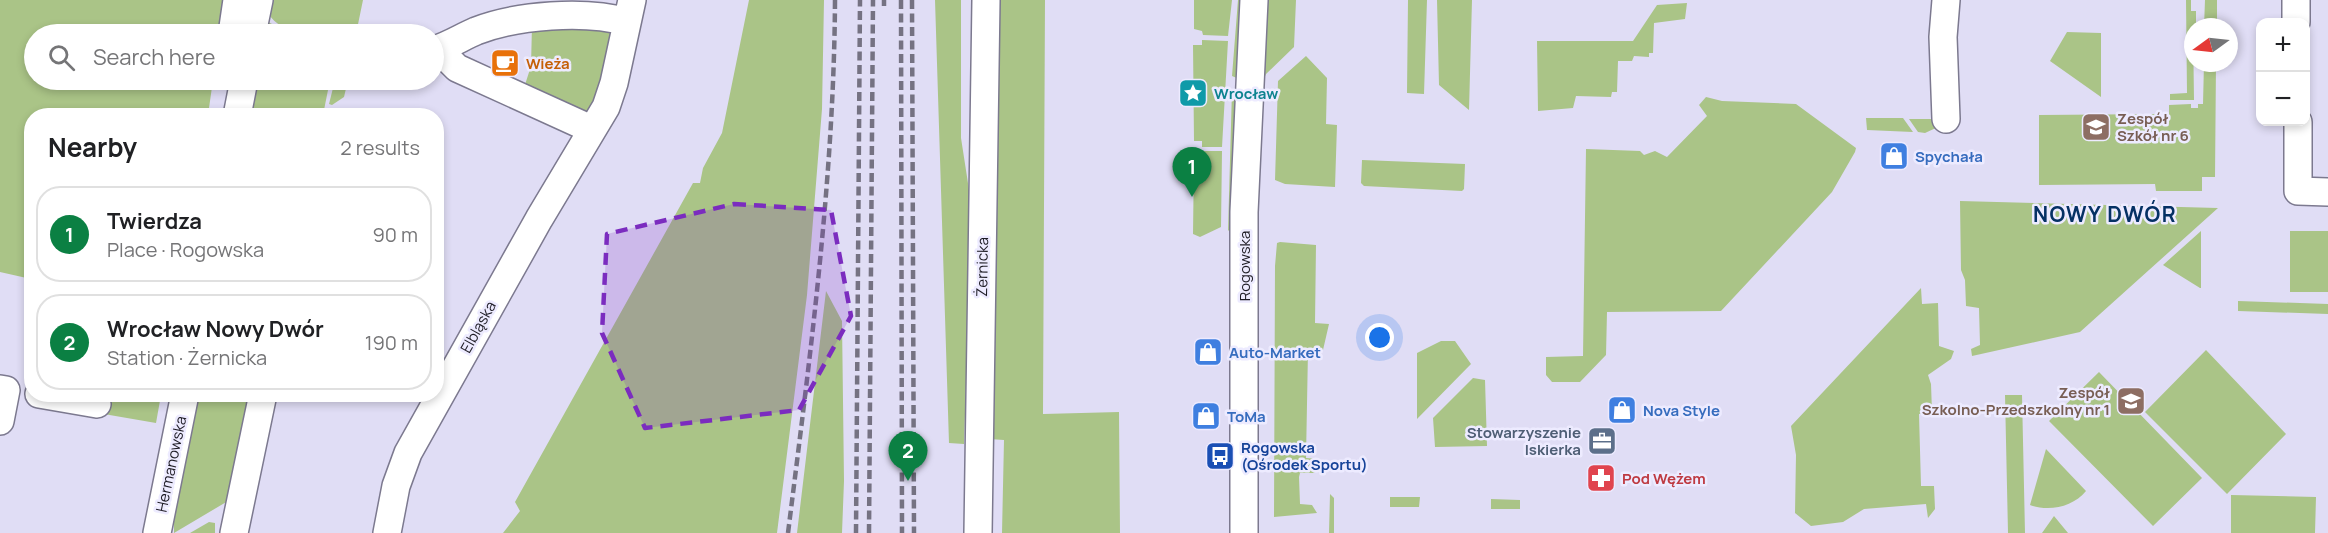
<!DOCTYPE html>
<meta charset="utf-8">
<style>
body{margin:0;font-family:Manrope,sans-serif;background:#f2f2f2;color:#202124}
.controls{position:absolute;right:18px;top:18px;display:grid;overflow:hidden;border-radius:12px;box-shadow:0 3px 9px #0003}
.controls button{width:54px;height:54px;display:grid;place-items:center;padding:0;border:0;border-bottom:2px solid #e0e0e0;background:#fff;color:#202124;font:30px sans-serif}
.compass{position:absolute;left:2184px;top:18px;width:54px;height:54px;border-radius:50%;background:#fff;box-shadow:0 3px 9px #0003;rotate:255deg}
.you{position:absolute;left:1380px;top:338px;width:21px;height:21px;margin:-15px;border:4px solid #fff;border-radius:50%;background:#1a73e8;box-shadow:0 0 0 9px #1a73e833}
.badge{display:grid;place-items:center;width:39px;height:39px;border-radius:50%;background:#0b8043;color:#fff;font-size:20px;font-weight:700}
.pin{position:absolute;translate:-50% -50px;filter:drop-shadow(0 2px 3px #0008)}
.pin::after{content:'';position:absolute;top:32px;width:21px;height:18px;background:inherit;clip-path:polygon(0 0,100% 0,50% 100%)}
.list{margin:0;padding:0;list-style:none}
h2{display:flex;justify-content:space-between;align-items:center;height:78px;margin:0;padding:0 24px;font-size:26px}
h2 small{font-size:20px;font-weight:400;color:#757577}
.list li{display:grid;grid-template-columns:39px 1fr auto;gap:18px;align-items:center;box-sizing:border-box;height:96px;margin:0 12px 12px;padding:0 12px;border:2px solid #e0e0e0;border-radius:24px}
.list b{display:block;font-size:22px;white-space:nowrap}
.list p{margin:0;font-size:20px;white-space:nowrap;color:#757577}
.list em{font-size:20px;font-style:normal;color:#757577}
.icon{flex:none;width:33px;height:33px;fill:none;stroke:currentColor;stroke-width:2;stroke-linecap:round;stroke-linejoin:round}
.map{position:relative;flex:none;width:2328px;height:533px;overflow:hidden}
.search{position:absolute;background:#fff;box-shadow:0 3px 9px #0003;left:24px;top:24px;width:420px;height:66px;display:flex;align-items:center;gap:15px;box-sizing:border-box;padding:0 21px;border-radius:33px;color:#757577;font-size:22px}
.panel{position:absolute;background:#fff;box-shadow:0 3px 9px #0003;left:24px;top:108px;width:420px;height:294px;border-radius:24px}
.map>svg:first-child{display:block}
.green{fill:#aac487}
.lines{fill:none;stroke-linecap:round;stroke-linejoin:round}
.minor-casing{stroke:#7c798f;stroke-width:30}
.minor{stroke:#fff;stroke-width:27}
.rail{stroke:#757282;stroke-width:4.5;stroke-dasharray:9 4.5;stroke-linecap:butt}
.marked{fill:#7b2cbf;fill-opacity:0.2;stroke:#7b2cbf;stroke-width:4.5;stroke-dasharray:12 8;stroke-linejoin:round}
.labels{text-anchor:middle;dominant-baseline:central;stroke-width:5;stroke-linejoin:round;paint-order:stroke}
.food-label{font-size:15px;font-weight:bold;fill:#c56008;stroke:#edebff;text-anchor:start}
.culture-label{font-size:15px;font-weight:bold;fill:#0d838f;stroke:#edebff;text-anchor:start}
.education-label{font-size:15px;font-weight:bold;fill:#785e54;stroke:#edebff;text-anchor:start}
.shop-label{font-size:15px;font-weight:bold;fill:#366cbe;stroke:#edebff;text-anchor:start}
.street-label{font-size:15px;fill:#1d1b24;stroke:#edebff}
.service-label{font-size:15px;font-weight:bold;fill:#4e5e75;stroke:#edebff;text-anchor:end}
.transit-label{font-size:15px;font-weight:bold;fill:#164399;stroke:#edebff;text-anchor:start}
.health-label{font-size:15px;font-weight:bold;fill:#be3a42;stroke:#edebff;text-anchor:start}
.district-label{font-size:21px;font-weight:bold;letter-spacing:1.5px;fill:#053164;stroke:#edebff}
</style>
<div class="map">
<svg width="2328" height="533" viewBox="0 0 2328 533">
<rect width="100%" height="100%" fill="#e0ddf5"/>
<path class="green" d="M 0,0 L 223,0 L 219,34 L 34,34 L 34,80 L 213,80 L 208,115 L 32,116 L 31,279 L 0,272 Z
M 268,0 L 363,0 L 356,34 C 331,34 261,39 268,0 Z
M 749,0 L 824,0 L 822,109 L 807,295 L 777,533 L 503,533 L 520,511 L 515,502 L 693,183 L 700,183 L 703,168 L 722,133 Z
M 935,0 L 961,0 L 961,138 L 972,209 L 964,444 L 949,443 Z
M 997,0 L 1045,0 L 1043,414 L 1119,412 L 1120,533 L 1002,533 L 1004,440 L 989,439 Z
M 1194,0 L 1232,0 L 1228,36 L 1203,35 L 1202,31 L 1194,29 Z
M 1238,0 L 1244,0 L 1239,79 L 1232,76 Z
M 1264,0 L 1296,0 L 1294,47 L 1266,74 L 1263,81 Z
M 1408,0 L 1427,0 L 1424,94 L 1407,93 Z
M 1437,0 L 1472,0 L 1469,110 L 1439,85 Z
M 2186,0 L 2191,0 L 2191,11 L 2196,11 L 2196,27 L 2193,27 L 2194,100 L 2170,100 L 2170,94 L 2187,93 Z
M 2205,0 L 2217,0 L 2217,27 L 2204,27 Z
M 1687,3 L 1685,19 L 1654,23 L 1653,53 L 1649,53 L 1649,57 L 1634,56 L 1632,61 L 1618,61 L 1617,92 L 1612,92 L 1611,97 L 1576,96 L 1573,108 L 1538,111 L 1537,41 L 1633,41 L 1657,5 Z
M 268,22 L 292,34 L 262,34 Z
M 607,23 L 619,42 L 590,113 L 578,115 L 523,91 L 531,66 L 532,25 Z
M 2067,32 L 2101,33 L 2101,97 L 2050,61 Z
M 1202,40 L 1228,41 L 1222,147 L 1202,147 L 1202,141 L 1194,141 L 1193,45 L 1202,45 Z
M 1306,56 L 1327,78 L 1326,124 L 1337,125 L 1335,187 L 1285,184 L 1275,180 L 1278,81 Z
M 2204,63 L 2216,63 L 2215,177 L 2202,177 L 2202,191 L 2156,191 L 2155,184 L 2039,185 L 2039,115 L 2161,114 L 2162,123 L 2169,123 L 2169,105 L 2191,104 L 2191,108 L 2198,108 L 2198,104 L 2203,104 Z
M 254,80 L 330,80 L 323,115 L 248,116 Z
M 335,80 L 348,80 L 344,97 L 332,105 L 329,104 Z
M 1232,90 L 1238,90 L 1234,225 L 1228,231 Z
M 1706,97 L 1722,101 L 1796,104 L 1856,148 L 1855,152 L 1832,192 L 1721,311 L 1607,312 L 1606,355 L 1580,382 L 1552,382 L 1546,375 L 1546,357 L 1583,356 L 1586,149 L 1640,151 L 1644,155 L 1655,151 L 1667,157 L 1707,116 L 1699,105 Z
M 1866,118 L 1903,118 L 1913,132 L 1867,130 Z
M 1909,119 L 1941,119 L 1938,127 L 1925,133 L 1918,132 Z
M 1202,151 L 1222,151 L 1221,227 L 1200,237 L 1193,234 L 1194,156 L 1201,157 Z
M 1362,160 L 1465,164 L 1464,189 L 1462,191 L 1364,186 L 1361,183 Z
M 1960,201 L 2218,208 L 2080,332 L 1972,356 L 1971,349 L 1980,345 L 1979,308 L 1966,306 L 1965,280 L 1961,270 Z
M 2201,231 L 2201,288 L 2200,288 L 2163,265 Z
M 2290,231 L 2328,231 L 2328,292 L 2290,292 Z
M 1280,242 L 1316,245 L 1315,323 L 1329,324 L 1323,350 L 1308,350 L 1306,458 L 1320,459 L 1320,470 L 1313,473 L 1300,473 L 1299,477 L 1300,504 L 1312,505 L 1317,513 L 1274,517 L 1275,266 L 1277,243 Z
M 1921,288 L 1922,304 L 1938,303 L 1939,346 L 1954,351 L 1951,359 L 1928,375 L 1931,384 L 1932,412 L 1919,414 L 1921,486 L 1934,486 L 1935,509 L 1928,518 L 1926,504 L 1864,509 L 1843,522 L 1811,526 L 1795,513 L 1796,455 L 1791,426 Z
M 826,291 L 842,321 L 844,481 L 842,533 L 797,533 Z
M 2238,301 L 2328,304 L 2328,314 L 2238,311 Z
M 1441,341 L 1455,341 L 1471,364 L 1417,419 L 1417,353 Z
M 2206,350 L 2286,434 L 2227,494 L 2145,412 Z
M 2099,372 L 2202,478 L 2153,526 L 2049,421 Z
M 1473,378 L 1485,380 L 1487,446 L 1435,447 L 1433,418 Z
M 82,395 L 161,395 L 156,423 L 98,413 Z
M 196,395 L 255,395 L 233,498 L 174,533 L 174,496 Z
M 2005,395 L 2022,395 L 2025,533 L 2008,533 Z
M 2046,449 L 2086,491 C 2073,507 2049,512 2030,505 Z
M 1330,494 L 1334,498 L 1334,533 L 1329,533 Z
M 2231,495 L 2316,497 L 2315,533 L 2231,533 Z
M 1390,497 L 1420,497 L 1419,507 L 1390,507 Z
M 1491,499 L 1520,500 L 1520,509 L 1491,509 Z
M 2054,516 L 2068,533 L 2042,533 Z
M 209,522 L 215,523 L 215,533 L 190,533 Z"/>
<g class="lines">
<g class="minor-casing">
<path id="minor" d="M 1946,0 L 1943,37 L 1946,119
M 2296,0 L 2296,22
M 232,34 L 237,0
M 252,34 L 259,0
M 438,49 L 457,68 L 591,129
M 434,50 C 448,46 462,37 476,31 C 517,15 585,10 627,22
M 237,116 L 244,80
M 2298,122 L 2298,191 L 2328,192
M 0,389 L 6,390 L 0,421
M 39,394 L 97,404
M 157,533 L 185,394
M 234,533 L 263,394
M 387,533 L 396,486 L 408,453 L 539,219 L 606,107 L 614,83 L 632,0
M 978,533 L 986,0
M 1244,533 L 1244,212 L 1254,0"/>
</g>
<use href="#minor" class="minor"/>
<path class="rail" d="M 901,0 L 902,533
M 912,0 L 914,533
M 884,6 L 884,0
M 788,533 C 810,357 834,178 835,0
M 856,533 L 860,0
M 869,533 L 873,0"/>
</g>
<path class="marked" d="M 734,204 L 831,210 L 851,316 L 799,410 L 645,428 L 602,333 L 607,234 Z"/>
<defs>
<g id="cafe-square" transform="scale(1.5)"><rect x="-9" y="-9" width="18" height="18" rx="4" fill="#e8710a" stroke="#edebff"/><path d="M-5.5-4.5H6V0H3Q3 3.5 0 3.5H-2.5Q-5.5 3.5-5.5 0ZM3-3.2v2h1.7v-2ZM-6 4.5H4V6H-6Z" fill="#fff"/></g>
<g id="sight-square" transform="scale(1.5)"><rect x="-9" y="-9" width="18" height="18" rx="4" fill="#0f9aa8" stroke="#edebff"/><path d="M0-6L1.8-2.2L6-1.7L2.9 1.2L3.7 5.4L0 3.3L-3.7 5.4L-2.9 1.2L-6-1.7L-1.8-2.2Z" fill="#fff"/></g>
<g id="school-square" transform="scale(1.5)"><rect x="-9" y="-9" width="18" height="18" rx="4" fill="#8d6e63" stroke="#edebff"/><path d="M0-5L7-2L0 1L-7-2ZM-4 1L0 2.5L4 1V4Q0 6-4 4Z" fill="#fff"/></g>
<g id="shop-square" transform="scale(1.5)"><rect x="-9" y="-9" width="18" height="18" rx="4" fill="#3f7fe0" stroke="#edebff"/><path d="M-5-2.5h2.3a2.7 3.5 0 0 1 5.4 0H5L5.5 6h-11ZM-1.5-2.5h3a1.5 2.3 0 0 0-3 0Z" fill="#fff"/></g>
<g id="office-square" transform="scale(1.5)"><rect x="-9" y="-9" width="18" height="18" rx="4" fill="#5c6f8a" stroke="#edebff"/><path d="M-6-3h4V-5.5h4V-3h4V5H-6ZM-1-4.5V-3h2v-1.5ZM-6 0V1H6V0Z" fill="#fff"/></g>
<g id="bus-square" transform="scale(1.5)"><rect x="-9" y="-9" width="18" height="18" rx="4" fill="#1a4fb4" stroke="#edebff"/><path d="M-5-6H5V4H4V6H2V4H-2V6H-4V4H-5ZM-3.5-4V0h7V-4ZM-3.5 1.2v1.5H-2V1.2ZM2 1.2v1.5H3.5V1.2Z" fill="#fff"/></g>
<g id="pharmacy-square" transform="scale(1.5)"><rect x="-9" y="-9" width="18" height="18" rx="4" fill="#e0444e" stroke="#edebff"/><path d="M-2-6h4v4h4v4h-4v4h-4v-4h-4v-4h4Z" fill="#fff"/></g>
</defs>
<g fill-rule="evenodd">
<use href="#cafe-square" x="505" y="63"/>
<use href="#sight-square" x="1193" y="93"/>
<use href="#school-square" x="2096" y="127"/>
<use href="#shop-square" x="1894" y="156"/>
<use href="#shop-square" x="1208" y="352"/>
<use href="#school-square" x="2131" y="401"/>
<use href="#shop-square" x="1622" y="410"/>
<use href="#shop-square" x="1206" y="416"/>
<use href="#office-square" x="1602" y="441"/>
<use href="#bus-square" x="1220" y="456"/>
<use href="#pharmacy-square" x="1601" y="478"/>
</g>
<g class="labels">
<g class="food-label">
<text x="526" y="63">Wieża</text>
</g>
<g class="culture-label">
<text x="1214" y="93">Wrocław</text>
</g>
<g class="education-label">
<text x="2117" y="118">Zespół<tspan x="2117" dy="17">Szkół nr 6</tspan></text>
<text x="2110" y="392" text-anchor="end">Zespół<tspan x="2110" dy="17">Szkolno-Przedszkolny nr 1</tspan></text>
</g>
<g class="shop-label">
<text x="1915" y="156">Spychała</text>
<text x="1229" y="352">Auto-Market</text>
<text x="1643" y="410">Nova Style</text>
<text x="1227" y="416">ToMa</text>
</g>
<g class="street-label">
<text transform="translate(1244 266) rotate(-90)">Rogowska</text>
<text transform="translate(982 267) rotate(-89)">Żernicka</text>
<text transform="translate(478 327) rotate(-61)">Elbląska</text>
<text transform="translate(171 464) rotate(-78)">Hermanowska</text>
</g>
<g class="service-label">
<text x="1581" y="432">Stowarzyszenie<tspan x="1581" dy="17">Iskierka</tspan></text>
</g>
<g class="transit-label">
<text x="1241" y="447">Rogowska<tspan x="1241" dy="17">(Ośrodek Sportu)</tspan></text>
</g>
<g class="health-label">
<text x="1622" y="478">Pod Wężem</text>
</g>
<g class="district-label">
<text x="2105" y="214">NOWY DWÓR</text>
</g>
</g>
</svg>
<div class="controls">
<button>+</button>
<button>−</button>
</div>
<svg class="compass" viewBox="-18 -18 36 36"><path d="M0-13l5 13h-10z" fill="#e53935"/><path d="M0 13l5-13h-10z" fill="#757577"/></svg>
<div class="you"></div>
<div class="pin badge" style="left:1192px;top:197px">1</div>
<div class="pin badge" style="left:908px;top:481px">2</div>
<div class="search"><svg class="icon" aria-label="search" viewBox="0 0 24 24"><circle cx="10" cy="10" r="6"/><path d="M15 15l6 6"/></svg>Search here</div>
<section class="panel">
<h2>Nearby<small>2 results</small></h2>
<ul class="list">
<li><span class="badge">1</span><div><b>Twierdza</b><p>Place · Rogowska</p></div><em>90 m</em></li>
<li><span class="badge">2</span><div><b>Wrocław Nowy Dwór</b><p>Station · Żernicka</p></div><em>190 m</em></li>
</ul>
</section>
</div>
